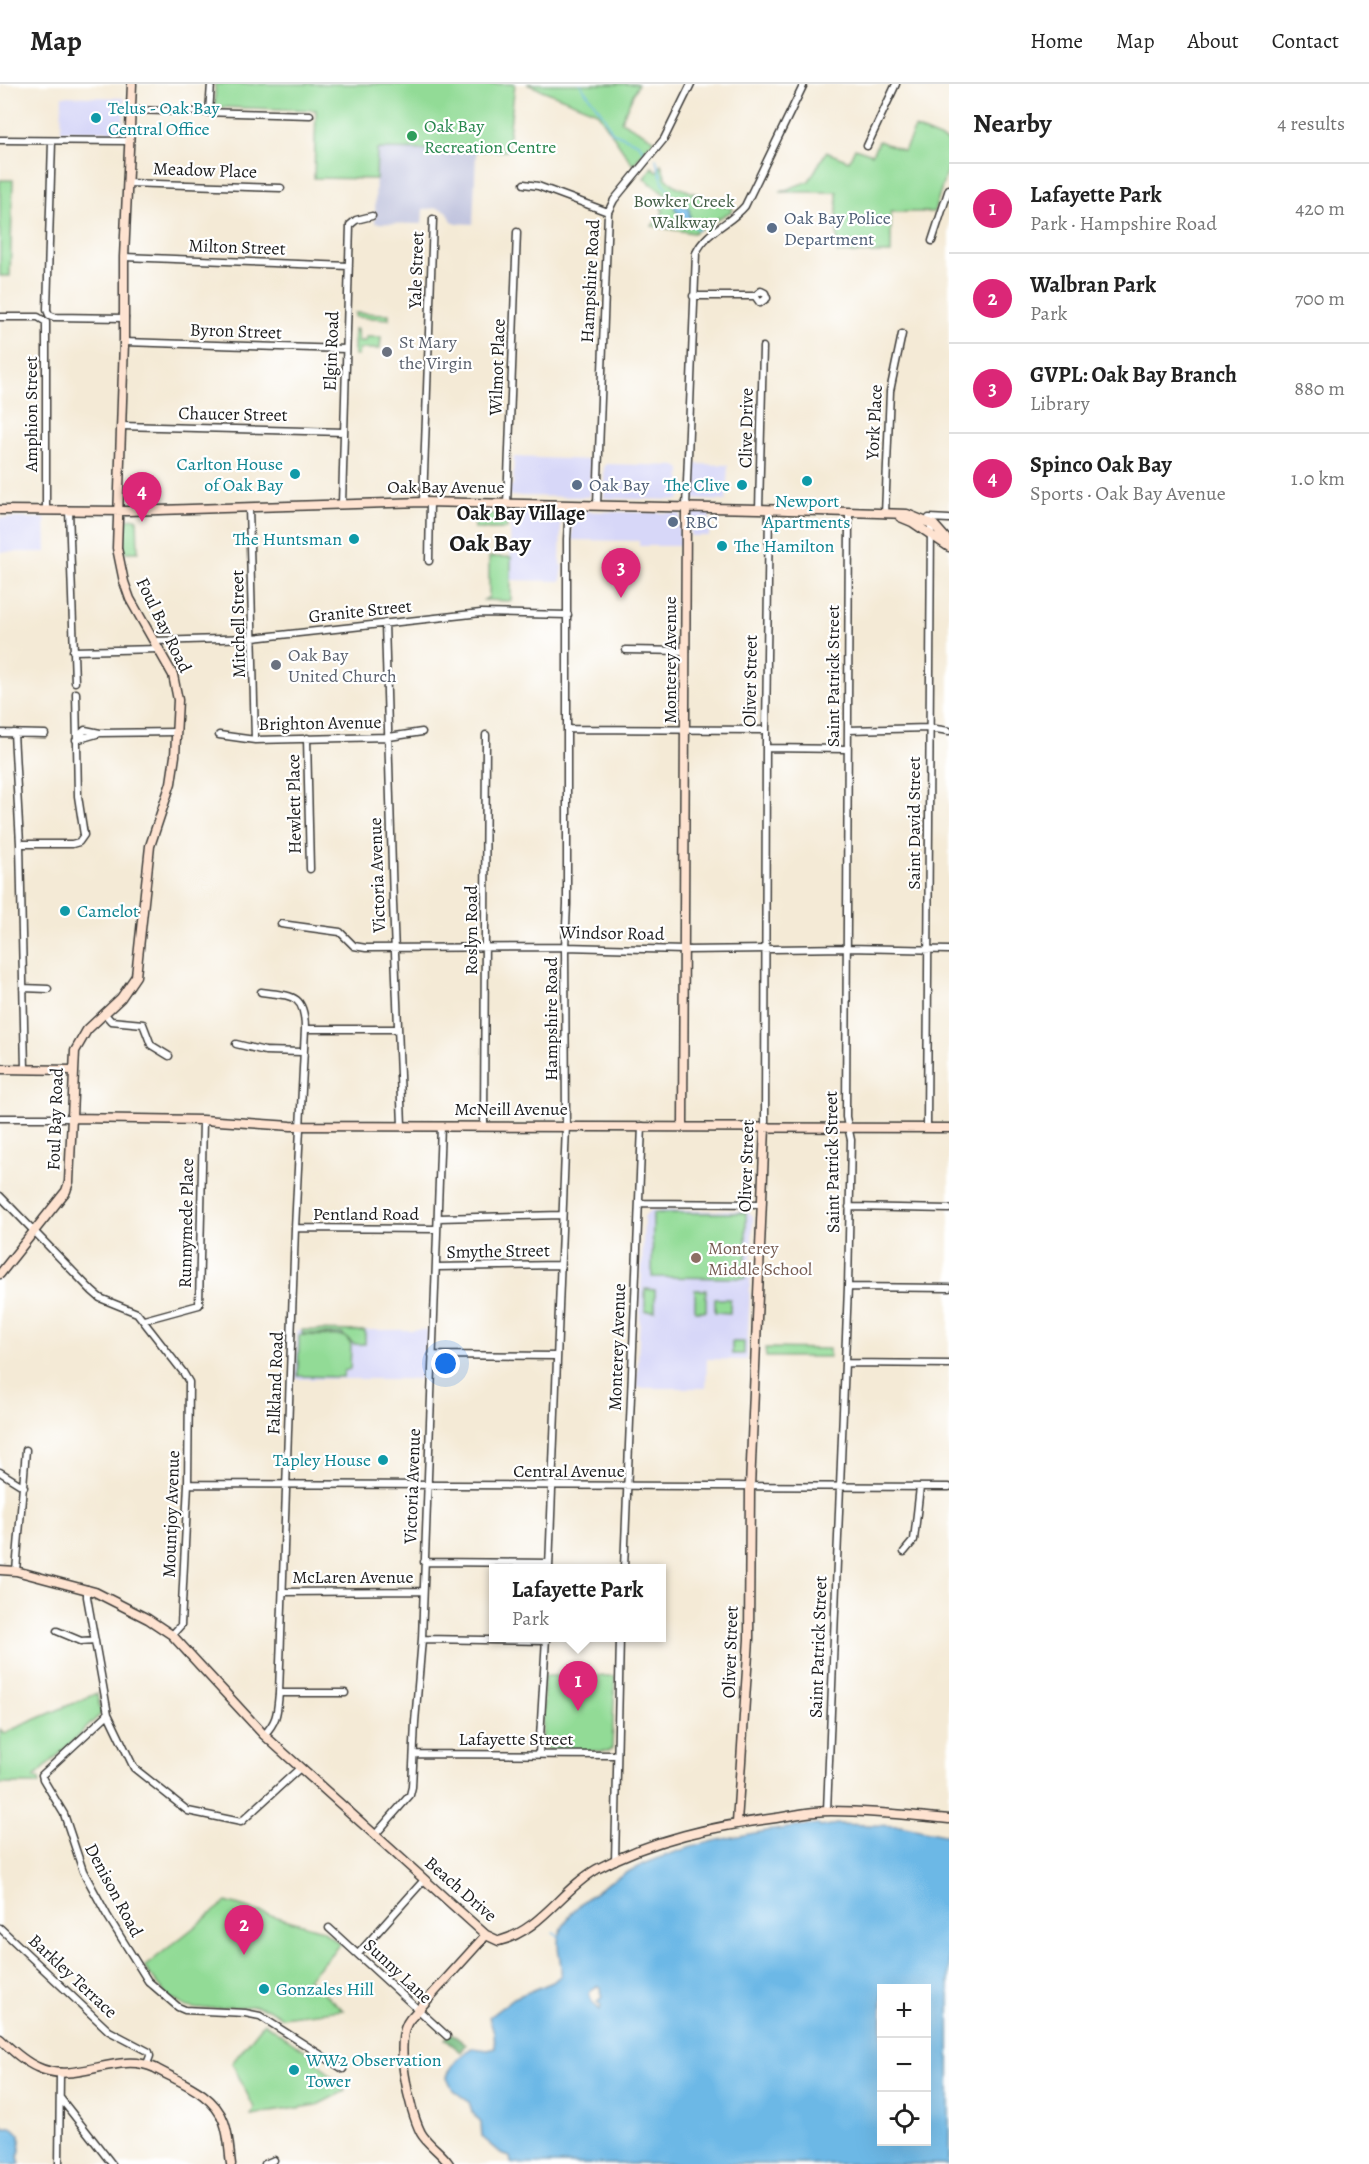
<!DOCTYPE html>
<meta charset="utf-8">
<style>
body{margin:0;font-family:Alegreya,serif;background:#f6f6f6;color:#222}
.controls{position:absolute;right:18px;bottom:18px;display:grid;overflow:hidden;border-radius:0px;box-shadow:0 6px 24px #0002}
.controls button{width:54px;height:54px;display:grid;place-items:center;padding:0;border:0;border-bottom:2px solid #e0e0e0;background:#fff;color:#222;font:30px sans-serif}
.you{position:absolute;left:446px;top:1280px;width:21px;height:21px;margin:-15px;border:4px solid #fff;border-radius:50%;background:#1a73e8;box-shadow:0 0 0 9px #1a73e833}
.badge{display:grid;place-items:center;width:39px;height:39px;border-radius:50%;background:#db2777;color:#fff;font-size:20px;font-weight:700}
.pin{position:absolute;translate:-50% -50px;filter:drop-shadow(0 2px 3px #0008)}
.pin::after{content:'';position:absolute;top:32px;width:21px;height:18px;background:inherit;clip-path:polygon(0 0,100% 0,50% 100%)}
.popup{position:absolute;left:489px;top:1480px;width:177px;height:78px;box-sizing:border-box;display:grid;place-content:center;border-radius:0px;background:#fff;filter:drop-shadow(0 2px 4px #0005);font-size:20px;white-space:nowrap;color:#767676}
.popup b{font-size:22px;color:#222}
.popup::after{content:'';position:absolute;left:50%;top:100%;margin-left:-12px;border:12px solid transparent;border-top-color:#fff}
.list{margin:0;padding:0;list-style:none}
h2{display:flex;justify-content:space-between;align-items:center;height:78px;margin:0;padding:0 24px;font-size:26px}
h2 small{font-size:20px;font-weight:400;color:#767676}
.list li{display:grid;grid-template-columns:39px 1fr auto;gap:18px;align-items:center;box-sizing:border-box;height:90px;padding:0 24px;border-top:2px solid #e0e0e0}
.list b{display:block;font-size:22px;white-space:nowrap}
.list p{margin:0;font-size:20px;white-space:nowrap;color:#767676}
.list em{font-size:20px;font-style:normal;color:#767676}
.icon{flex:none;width:33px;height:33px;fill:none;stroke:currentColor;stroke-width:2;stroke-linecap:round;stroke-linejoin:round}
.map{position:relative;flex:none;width:949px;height:2080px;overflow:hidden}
header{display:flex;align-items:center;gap:36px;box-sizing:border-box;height:84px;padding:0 30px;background:#fff;border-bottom:2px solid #e0e0e0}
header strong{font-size:28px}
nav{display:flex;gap:33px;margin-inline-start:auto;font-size:21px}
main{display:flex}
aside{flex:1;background:#fff}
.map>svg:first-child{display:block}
.built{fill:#d7d7f8}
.industrial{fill:#bfc2dd}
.green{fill:#92db96;stroke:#577c59;stroke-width:1.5}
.forest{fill:#75bb7f;stroke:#486c4e;stroke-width:1.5}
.water{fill:#6cb8e6;stroke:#446a81;stroke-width:1.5;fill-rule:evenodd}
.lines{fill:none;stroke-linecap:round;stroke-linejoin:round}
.stream{stroke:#6cb8e6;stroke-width:1.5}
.street-casing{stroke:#3c3b38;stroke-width:9}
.secondary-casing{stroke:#3c3b38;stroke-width:11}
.street{stroke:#fff;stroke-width:6}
.secondary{stroke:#fee3d1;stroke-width:8}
.culture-dot{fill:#0f9aa8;stroke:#fff;stroke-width:2}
.leisure-dot{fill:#2e9e5b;stroke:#fff;stroke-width:2}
.service-dot{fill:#5c6f8a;stroke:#fff;stroke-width:2}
.worship-dot{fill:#6b7280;stroke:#fff;stroke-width:2}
.education-dot{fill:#8d6e63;stroke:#fff;stroke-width:2}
.labels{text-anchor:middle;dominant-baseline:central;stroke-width:4.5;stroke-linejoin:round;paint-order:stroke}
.culture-label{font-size:18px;fill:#0d838f;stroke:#fff;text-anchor:start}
.leisure-label{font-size:18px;fill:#27864d;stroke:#fff;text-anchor:start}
.street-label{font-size:18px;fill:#1c1c1c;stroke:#fff}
.park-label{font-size:18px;fill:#455f47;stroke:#fff}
.service-label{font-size:18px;fill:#4e5e75;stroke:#fff;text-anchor:start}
.worship-label{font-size:18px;fill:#5b616d;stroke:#fff;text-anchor:start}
.education-label{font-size:18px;fill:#785e54;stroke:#fff;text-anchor:start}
.neighbourhood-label{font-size:20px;font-weight:bold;fill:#1c1c1c;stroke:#fff}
.district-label{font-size:24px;font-weight:bold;fill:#1c1c1c;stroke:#fff}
</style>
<header>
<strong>Map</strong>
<nav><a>Home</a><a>Map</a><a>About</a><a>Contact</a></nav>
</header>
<main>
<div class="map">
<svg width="949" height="2080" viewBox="0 0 949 2080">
<rect width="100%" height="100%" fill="#fff"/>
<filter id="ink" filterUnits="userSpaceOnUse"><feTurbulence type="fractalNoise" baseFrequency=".0167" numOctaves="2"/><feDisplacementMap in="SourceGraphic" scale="12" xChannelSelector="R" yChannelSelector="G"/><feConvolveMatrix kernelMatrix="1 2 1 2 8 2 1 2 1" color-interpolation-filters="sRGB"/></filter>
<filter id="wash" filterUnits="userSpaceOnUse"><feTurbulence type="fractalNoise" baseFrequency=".008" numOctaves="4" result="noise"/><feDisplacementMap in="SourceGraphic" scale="24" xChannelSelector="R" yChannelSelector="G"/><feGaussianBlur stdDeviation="1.35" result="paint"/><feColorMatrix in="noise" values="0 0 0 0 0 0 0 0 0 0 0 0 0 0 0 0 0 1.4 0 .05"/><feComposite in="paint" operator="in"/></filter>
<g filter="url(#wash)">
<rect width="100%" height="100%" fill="#f4ead6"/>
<path class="built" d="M 62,12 L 124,14 L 123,47 L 61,47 Z
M 514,373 L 591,376 L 589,413 L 510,412 L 509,403 L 513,401 Z
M 606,380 L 676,382 L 681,385 L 680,414 L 678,416 L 604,414 L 604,382 Z
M 692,380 L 728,381 L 726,417 L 691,415 Z
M 510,426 L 561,428 L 563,432 L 561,437 L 560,481 L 563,482 L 561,497 L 511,496 Z
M 573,427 L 679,429 L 681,431 L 679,440 L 681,462 L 639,462 L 639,457 L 572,456 Z
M 710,428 L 709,452 L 690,452 L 691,430 Z
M 0,434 L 45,434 L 46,468 L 0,468 Z
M 651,1126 L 747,1127 L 753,1132 L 747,1276 L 707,1275 L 706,1304 L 637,1304 L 644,1133 Z
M 297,1246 L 428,1246 L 426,1295 L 295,1295 Z"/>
<path class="industrial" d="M 376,65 L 476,68 L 473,140 L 453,139 L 447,127 L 438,124 L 423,125 L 422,140 L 375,139 Z"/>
<path class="green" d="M 215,0 L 515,0 L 507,67 L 377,65 L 376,95 L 314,94 L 316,26 L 215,23 Z
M 527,0 L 638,0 L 621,37 L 654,55 L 633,81 L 597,28 Z
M 915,44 L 949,58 L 949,80 L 934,128 L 891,128 L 891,169 L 837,169 L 837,108 L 780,108 L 809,97 L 826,68 L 849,77 L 855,64 L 872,70 L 879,57 L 904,67 Z
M 661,80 L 666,94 L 676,102 L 733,125 L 732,127 L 693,149 L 652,142 L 664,127 L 661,125 L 669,114 L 644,94 L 652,83 L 657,88 Z
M 0,96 L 13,96 L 10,192 L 0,192 Z
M 355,229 L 389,230 L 389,235 L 355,233 Z
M 354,245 L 357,245 L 358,257 L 366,257 L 366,253 L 381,253 L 380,265 L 359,265 L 358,272 L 354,271 Z
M 475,429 L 499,430 L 501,434 L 506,435 L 507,445 L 475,445 Z
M 137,434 L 138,468 L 124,468 L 124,438 L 126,435 Z
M 489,473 L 511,473 L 511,517 L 484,516 L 489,513 Z
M 653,1129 L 746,1129 L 746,1194 L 652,1193 Z
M 645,1205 L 655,1206 L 655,1227 L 645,1227 Z
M 695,1206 L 706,1206 L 706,1227 L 695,1227 Z
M 715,1215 L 730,1215 L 730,1229 L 715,1228 Z
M 302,1246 L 365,1247 L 365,1260 L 354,1260 L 342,1250 L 302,1250 Z
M 299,1251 L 341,1252 L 345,1253 L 351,1260 L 350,1285 L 344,1287 L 343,1293 L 298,1292 Z
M 732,1258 L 744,1258 L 744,1270 L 732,1270 Z
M 765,1264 L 829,1265 L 829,1273 L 766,1273 Z
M 544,1592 L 615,1592 L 612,1664 L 609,1667 L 549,1666 L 542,1662 Z
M 97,1609 L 101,1630 L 34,1694 L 39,1695 L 40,1700 L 0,1700 L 0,1645 L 4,1649 Z
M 226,1818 L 322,1846 L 340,1860 L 308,1895 L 343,1926 L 281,1933 L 268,1925 L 256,1922 L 199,1925 L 187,1923 L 168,1913 L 144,1883 Z
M 264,1939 L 309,1969 L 345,2007 L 317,2021 L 251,2031 L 254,2024 L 232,1979 Z"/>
<path class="forest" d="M 451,1949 L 466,1961 L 461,1968 L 445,1955 Z"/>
<path class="water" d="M 674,115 L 689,124 L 691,141 L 687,141 L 675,125 Z
M 818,1740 L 820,1743 L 837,1740 L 900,1742 L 949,1752 L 949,2080 L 517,2080 L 511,2079 L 510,2073 L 501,2069 L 482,2053 L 481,2039 L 472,2028 L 469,2018 L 453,2006 L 447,1993 C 451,1980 461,1971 472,1964 L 488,1966 L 495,1964 L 494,1949 L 489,1933 L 514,1914 L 553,1898 L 561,1891 C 563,1880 555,1864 559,1852 C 572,1810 640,1779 679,1767 C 724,1752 771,1746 818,1740 ZM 598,1902 L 601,1903 L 602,1913 L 597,1918 L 601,1921 L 600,1926 L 592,1918 L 589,1910 L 592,1905 ZM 926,1904 L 926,2058 L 882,2058 L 882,1904 Z
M 0,2036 L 4,2044 L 12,2044 L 20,2051 L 20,2067 L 18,2072 L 20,2080 L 0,2080 Z"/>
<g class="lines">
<path class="stream" d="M 580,0 L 604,32 L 612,48 L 638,59 L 645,69
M 656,75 L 663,98 L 674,115
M 685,119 L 688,120
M 691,141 L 699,146
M 553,1849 L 559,1852"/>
</g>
</g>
<g filter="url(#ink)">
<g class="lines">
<g class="street-casing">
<path id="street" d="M 131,26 L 310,31
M 209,28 L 211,0
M 0,56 L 129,57
M 52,57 L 47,226 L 49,231 L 54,233 L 125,234
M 867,62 L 896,0
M 127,99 L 281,104
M 524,100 L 538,102 L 608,128
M 932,157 L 949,105
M 124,173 L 349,182
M 693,212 L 755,212 L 761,207 L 765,209 L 767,214 L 760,219 L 755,212
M 0,233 L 38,233 L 46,238 L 46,426
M 124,258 L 346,265
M 121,342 L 344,348
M 423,418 L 433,135
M 342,420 L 350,141 L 356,136 L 372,132
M 507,420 L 517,148
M 597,421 L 608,128 L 614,116 L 664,55 L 691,0
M 249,423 L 255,656
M 686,423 L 696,169 C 707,146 730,140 745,122 L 804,0
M 759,425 L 763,263
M 69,426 L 75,598
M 885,430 L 890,307 L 902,250
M 929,434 L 949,435
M 429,477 L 430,418
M 385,539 L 393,819 L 402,1041
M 155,557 L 253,554 L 481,529 L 568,531
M 626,566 L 686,567
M 73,567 L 160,565
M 567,645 L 766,646
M 848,646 L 929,644 L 949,647
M 0,649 L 45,650
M 14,649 L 20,760 L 25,985
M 219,651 L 255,656 L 389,653 L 422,648
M 77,653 L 85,646 L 100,649 L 176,648
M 307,654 L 310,785
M 76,656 L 100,649
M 766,664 L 847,665
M 20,760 L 72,760 L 79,758 L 84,751 L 78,712 L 76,609
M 281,840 L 340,848 L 354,862 L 366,864 L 565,863 L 684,866 L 847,864 L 949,866
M 23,904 L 48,905
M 261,908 C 291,912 305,909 305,945 L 295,1144 L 279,1609 C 277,1628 278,1636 264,1651
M 104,929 L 111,937 L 143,940 L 151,961 L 169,972
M 305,945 L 398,945
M 236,960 L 265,967 L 302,968
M 0,1034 L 72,1034
M 484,1042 L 486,651
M 765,1043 L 766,646 L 769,425
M 927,1043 L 931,435
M 0,1112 L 92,1207 L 100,1214 L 137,1229 L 183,1288 L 189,1298 L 188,1400 L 181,1541 L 172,1551
M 639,1119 L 762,1120
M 849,1123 L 949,1125
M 438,1134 L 562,1131
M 295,1144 L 437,1145
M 436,1183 L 560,1181
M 848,1203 L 949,1204
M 144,1236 L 199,1221 L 203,1036
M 432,1271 L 557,1272
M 845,1279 L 949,1280
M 0,1388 L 24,1403
M 188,1400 L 949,1403
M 904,1468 L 914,1456 L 920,1403
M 424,1478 L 549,1479
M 549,1484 L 566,1042 L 565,863 L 567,820 L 567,455 L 569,421
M 624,1484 L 642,1042
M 16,1487 L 26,1366
M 87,1505 L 87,1513 L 108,1630 L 42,1691 L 43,1695 L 64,1730 L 83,1787 L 107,1831 L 148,1897 L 178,1923 L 185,1926 L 245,1929 L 260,1932 L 343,1985
M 283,1508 L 423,1507
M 57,1547 L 81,1557 L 95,1556
M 422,1555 L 546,1557
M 279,1609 L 345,1609
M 108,1630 L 134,1684 L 188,1727 L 241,1738 L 300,1684
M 414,1670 L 617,1671
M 539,1670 L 546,1554
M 827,1727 L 848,1203 L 851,1056 L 846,1033 L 849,429
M 375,1751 L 410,1711 L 412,1703 L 415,1638 L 422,1555 L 441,1042
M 615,1777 L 620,1554
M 0,1844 L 109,1947 L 149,1968 L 150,1972 L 147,1980
M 329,1844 L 447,1952
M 358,1870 L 424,1796
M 61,2015 L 112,2080
M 59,2080 L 60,1988
M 265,2080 L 274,2076"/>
</g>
<g class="secondary-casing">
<path id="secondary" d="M 0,426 L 127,427 L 423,418 L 759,425 L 907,430 L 934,441 L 949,458
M 900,433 L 912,438 L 949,463
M 0,985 L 73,986
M 72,1034 L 203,1036 L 291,1042 L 949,1044
M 683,1042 L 686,423
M 0,1190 L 66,1107 L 69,1098 L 75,967 L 87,946 L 121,914 L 136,892 L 150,762 L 171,699 L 175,672 L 178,616 L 173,591 L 130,515 L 124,498 L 117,464 L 124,258 L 124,173 L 132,0
M 0,1486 L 16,1487 L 95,1508 L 148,1535 L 172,1551 L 264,1651 L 486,1851 L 499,1857 C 541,1846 561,1806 597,1785 C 652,1755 715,1742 776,1734 C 794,1731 813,1727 831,1727 C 870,1727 910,1731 949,1735
M 737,1739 L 749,1555 L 750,1403 L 765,1043
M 0,1955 C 11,1965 23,1977 37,1983 C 75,2002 117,1966 155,1984 C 179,1998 214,2009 224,2038 C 229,2051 229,2067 231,2080
M 449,2080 C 441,2068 428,2061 421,2049 C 409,2026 393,1955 410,1935 L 486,1851"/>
</g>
<use href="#street" class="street"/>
<use href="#secondary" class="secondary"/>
</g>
</g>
<g class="culture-dot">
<circle cx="96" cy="34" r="6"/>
<circle cx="295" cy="390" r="6"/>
<circle cx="807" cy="397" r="6"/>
<circle cx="742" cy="401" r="6"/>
<circle cx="354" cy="455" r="6"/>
<circle cx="722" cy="462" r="6"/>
<circle cx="65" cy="827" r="6"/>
<circle cx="383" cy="1376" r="6"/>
<circle cx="264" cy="1905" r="6"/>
<circle cx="294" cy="1986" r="6"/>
</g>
<circle class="leisure-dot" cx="412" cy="52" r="6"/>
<g class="service-dot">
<circle cx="772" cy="144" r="6"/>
<circle cx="577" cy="401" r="6"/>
<circle cx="673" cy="438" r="6"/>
</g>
<g class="worship-dot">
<circle cx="387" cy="268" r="6"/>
<circle cx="276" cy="581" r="6"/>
</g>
<circle class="education-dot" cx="696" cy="1174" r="6"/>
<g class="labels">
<g class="culture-label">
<text x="108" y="24">Telus - Oak Bay<tspan x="108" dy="21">Central Office</tspan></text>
<text x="283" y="380" text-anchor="end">Carlton House<tspan x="283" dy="21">of Oak Bay</tspan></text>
<text x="730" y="401" text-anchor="end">The Clive</text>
<text x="807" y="417" text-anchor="middle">Newport<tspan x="807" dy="21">Apartments</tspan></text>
<text x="342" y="455" text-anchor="end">The Huntsman</text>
<text x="734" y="462">The Hamilton</text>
<text x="77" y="827">Camelot</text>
<text x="371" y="1376" text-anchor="end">Tapley House</text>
<text x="276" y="1905">Gonzales Hill</text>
<text x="306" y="1976">WW2 Observation<tspan x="306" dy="21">Tower</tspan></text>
</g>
<g class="leisure-label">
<text x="424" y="42">Oak Bay<tspan x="424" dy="21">Recreation Centre</tspan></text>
</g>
<g class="street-label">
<text transform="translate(205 86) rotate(2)">Meadow Place</text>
<text transform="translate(237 163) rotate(2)">Milton Street</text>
<text transform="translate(416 186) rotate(-88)">Yale Street</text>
<text transform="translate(590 197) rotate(-87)">Hampshire Road</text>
<text transform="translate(236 247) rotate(2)">Byron Street</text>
<text transform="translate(331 267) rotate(-88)">Elgin Road</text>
<text transform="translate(497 283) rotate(-88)">Wilmot Place</text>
<text transform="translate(31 330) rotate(-90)">Amphion Street</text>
<text transform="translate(233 330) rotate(1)">Chaucer Street</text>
<text transform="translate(874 338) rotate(-87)">York Place</text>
<text transform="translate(746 344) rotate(-89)">Clive Drive</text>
<text x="446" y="403">Oak Bay Avenue</text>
<text transform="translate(360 527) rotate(-6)">Granite Street</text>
<text transform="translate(238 540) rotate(-91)">Mitchell Street</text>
<text transform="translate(164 541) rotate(64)">Foul Bay Road</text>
<text transform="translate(670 576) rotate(-90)">Monterey Avenue</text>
<text transform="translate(833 592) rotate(-90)">Saint Patrick Street</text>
<text transform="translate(750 597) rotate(-89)">Oliver Street</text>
<text transform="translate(320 639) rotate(-1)">Brighton Avenue</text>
<text transform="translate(294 720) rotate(-91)">Hewlett Place</text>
<text transform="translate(914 739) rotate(-90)">Saint David Street</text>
<text transform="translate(377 791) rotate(-92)">Victoria Avenue</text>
<text transform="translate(471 846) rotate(-90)">Roslyn Road</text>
<text transform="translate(612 849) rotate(1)">Windsor Road</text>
<text transform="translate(551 935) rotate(-90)">Hampshire Road</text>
<text x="511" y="1025">McNeill Avenue</text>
<text transform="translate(55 1035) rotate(-88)">Foul Bay Road</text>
<text transform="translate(832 1078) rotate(-91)">Saint Patrick Street</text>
<text transform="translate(746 1082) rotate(-88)">Oliver Street</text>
<text x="366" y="1130">Pentland Road</text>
<text transform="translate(186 1139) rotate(-89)">Runnymede Place</text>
<text transform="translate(498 1167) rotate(-1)">Smythe Street</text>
<text transform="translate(617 1263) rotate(-88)">Monterey Avenue</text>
<text transform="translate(275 1299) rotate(-88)">Falkland Road</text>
<text x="569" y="1387">Central Avenue</text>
<text transform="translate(412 1402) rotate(-88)">Victoria Avenue</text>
<text transform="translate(171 1430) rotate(-88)">Mountjoy Avenue</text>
<text x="353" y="1493">McLaren Avenue</text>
<text transform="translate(818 1563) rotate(-88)">Saint Patrick Street</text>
<text transform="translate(730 1568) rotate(-88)">Oliver Street</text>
<text x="516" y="1655">Lafayette Street</text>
<text transform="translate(461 1805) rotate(41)">Beach Drive</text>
<text transform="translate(114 1806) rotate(62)">Denison Road</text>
<text transform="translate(398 1887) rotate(43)">Sunny Lane</text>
<text transform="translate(73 1892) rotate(43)">Barkley Terrace</text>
</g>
<g class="park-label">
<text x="684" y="117">Bowker Creek<tspan x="684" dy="21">Walkway</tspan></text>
</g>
<g class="service-label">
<text x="784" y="134">Oak Bay Police<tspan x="784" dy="21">Department</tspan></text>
<text x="589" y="401">Oak Bay</text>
<text x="685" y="438">RBC</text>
</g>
<g class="worship-label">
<text x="399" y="258">St Mary<tspan x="399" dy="21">the Virgin</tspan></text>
<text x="288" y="571">Oak Bay<tspan x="288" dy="21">United Church</tspan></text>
</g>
<g class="education-label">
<text x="708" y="1164">Monterey<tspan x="708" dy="21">Middle School</tspan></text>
</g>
<g class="neighbourhood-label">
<text x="521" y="429">Oak Bay Village</text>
</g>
<g class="district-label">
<text x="490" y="459">Oak Bay</text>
</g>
</g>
</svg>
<div class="controls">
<button>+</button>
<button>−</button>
<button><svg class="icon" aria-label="locate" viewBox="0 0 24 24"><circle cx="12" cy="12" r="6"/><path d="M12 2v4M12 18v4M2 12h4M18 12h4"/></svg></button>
</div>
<div class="you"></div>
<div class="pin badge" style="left:578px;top:1627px">1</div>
<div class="popup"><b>Lafayette Park</b>Park</div>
<div class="pin badge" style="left:244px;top:1871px">2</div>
<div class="pin badge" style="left:621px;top:514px">3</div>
<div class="pin badge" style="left:142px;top:438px">4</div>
</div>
<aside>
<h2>Nearby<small>4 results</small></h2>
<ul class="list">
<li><span class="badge">1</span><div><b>Lafayette Park</b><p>Park · Hampshire Road</p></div><em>420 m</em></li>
<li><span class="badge">2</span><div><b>Walbran Park</b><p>Park</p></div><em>700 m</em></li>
<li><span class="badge">3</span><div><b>GVPL: Oak Bay Branch</b><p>Library</p></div><em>880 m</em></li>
<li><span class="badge">4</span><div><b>Spinco Oak Bay</b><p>Sports · Oak Bay Avenue</p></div><em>1.0 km</em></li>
</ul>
</aside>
</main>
